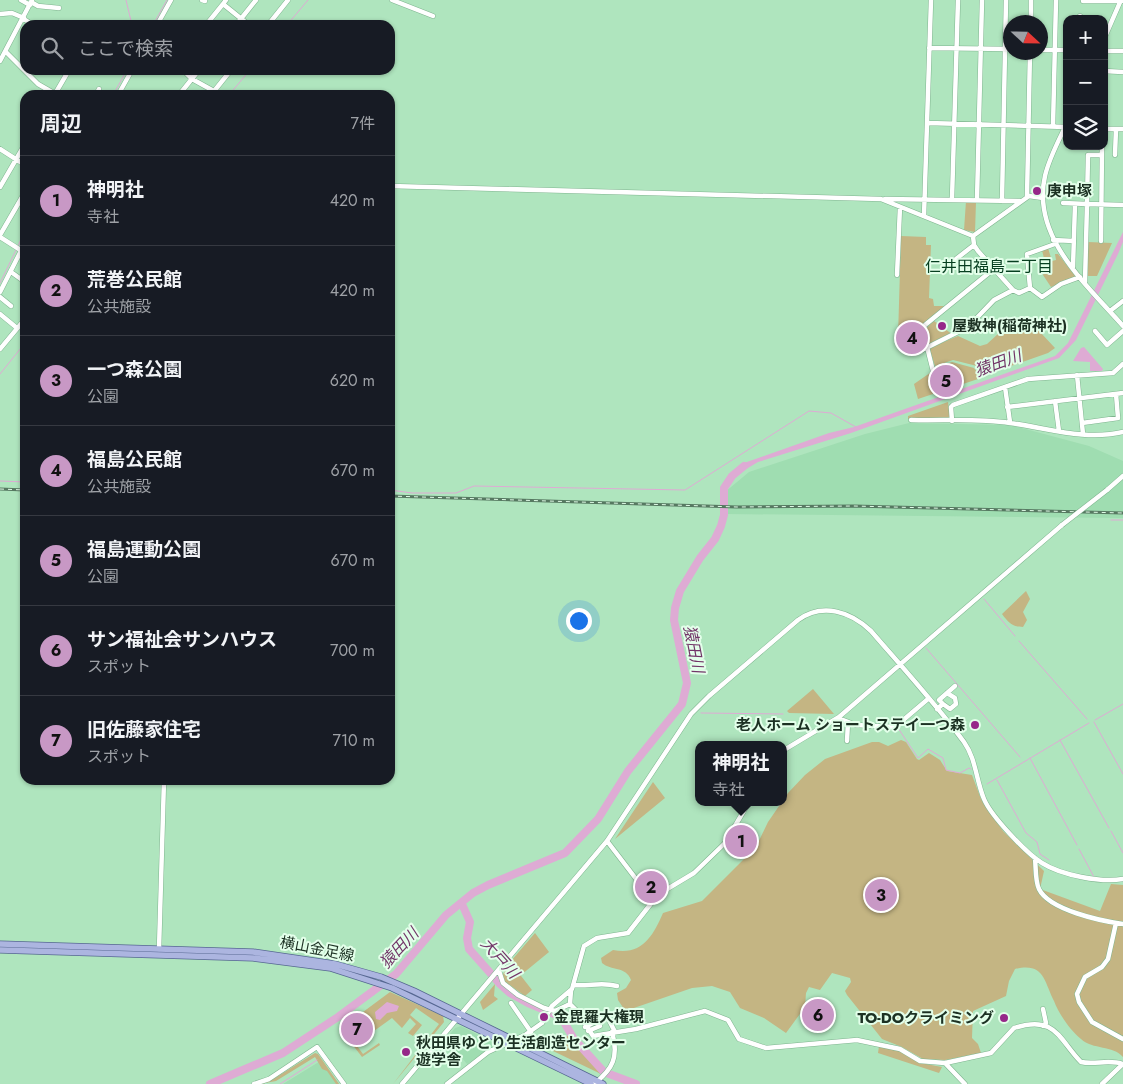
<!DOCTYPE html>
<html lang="ja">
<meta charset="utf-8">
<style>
body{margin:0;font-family:Jost,"Noto Sans JP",sans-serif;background:#242831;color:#f1f3f6}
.controls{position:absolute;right:15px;top:15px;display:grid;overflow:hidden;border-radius:10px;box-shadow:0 1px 4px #0004}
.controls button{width:45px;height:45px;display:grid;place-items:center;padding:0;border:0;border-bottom:1px solid #363941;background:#171b24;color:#f1f3f6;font:25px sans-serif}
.compass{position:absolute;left:1003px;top:15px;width:45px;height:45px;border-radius:50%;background:#171b24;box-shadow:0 1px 4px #0004;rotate:112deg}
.you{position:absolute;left:578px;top:620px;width:18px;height:18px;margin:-12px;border:4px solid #fff;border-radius:50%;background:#1a73e8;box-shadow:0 0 0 8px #1a73e833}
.badge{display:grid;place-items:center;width:32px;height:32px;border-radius:50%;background:#c898c5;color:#111;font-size:16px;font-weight:700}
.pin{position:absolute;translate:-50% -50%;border:2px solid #fff;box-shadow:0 1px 5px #0006}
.popup{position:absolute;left:695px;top:741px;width:92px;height:65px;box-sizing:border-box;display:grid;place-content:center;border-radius:10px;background:#171b24;filter:drop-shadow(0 1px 4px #0005);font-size:16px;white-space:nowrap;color:#9ea1a6}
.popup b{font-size:19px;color:#f1f3f6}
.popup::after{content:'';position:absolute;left:50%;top:100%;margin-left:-10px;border:10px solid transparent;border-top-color:#171b24}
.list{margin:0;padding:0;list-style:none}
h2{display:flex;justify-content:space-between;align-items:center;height:65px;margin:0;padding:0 20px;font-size:21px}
h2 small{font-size:16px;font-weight:400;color:#9ea1a6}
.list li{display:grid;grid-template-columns:32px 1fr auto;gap:15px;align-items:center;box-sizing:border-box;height:90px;padding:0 20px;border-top:1px solid #363941}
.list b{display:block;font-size:19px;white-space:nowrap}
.list p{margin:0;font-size:16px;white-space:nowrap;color:#9ea1a6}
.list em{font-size:16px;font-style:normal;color:#9ea1a6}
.icon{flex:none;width:28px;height:28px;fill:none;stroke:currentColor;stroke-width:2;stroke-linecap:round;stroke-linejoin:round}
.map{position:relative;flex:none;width:1123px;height:1084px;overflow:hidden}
.search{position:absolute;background:#171b24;box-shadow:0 1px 4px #0004;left:20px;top:20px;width:375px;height:55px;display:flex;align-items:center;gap:12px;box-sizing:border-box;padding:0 18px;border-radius:15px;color:#9ea1a6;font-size:19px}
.panel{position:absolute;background:#171b24;box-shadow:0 1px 4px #0004;left:20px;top:90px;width:375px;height:695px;border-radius:15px}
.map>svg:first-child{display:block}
.built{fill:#9fddb1}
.green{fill:#c4b583}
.water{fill:#deabd4}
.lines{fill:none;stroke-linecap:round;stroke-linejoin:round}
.stream{stroke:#deabd4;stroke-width:1}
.river{stroke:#deabd4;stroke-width:8}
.minor-casing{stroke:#7fb48f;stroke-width:5.5}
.major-casing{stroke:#566791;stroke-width:7}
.minor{stroke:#fff;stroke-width:4.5}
.major{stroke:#acb5e0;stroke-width:5.5}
.rail-casing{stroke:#567861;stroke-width:3}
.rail{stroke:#e3ffea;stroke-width:1;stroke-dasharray:4;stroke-linecap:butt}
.minor-bridge-casing{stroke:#7fb48f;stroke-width:5.5;stroke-linecap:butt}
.minor-bridge{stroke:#fff;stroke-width:4.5}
.poi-dot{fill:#962889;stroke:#e3ffea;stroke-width:2}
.labels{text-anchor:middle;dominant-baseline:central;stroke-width:4;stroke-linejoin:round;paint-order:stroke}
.poi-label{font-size:15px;font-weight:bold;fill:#1c3123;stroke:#e3ffea;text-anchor:start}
.street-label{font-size:15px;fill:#1c3123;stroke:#e3ffea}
.neighbourhood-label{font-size:16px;fill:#063f20;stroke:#e3ffea}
.water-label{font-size:16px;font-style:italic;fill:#723568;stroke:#e3ffea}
</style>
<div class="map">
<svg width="1123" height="1084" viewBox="0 0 1123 1084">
<rect width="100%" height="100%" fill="#afe5be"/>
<path class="built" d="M 909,423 L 1010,425 L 1089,446 L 1123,461 L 1123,518 L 726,514 L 725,492 L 749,472 L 865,434 Z
M 461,1026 L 497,1045 L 467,1064 L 446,1039 L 455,1028 Z
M 322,1060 L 339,1084 L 283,1084 Z"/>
<path class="green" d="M 966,201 L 976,202 L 975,232 L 964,230 Z
M 901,236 L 926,237 L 926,245 L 931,245 L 929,298 L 933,299 L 934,306 L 945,306 L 922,326 L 898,337 Z
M 1088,242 L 1112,243 L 1097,276 L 1087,276 Z
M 1048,248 L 1052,261 L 1056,260 L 1055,254 L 1058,254 L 1076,277 L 1051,287 L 1043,275 L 1045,271 L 1044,267 L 1046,267 L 1042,250 Z
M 1026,317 L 1055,348 L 1048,353 L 982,376 L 977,366 L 953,360 L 935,366 L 929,348 L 958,336 L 980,346 L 987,344 L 1011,322 Z
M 934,321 L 952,334 L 926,346 C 921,335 926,327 934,321 Z
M 952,362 L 974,368 L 981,378 L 918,399 L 914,384 L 940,366 Z
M 948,402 L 950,416 L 947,419 L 908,419 L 908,416 Z
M 1026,591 L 1030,599 L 1023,612 L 1027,620 L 1023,627 C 1012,627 1008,622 1002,614 Z
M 813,689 L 834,714 L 789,713 L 787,711 Z
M 901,740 L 906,742 L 917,759 L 919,760 L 929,753 L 940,760 L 947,771 L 972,775 L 981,799 L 1003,831 L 1044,871 L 1040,889 L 1100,911 L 1111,884 L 1123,885 L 1123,1057 C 1113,1045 1093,1050 1081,1039 C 1070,1030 1059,1014 1054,1001 C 1044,981 1044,962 1015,969 L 1009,981 L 1006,996 L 973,1011 L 972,1038 L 978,1044 L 981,1053 L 945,1060 L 923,1059 L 902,1047 L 882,1039 L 847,995 L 845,991 L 851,982 L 850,978 L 832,973 L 820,990 L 809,987 L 806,993 L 805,1007 L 786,1033 L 764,1018 L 740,1008 L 730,992 L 712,986 L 692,988 L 631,1009 L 624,1009 L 618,1000 L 617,993 L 626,988 L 631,980 C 626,966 611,971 602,963 L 601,958 L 613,950 C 642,956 653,936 663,913 L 702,901 L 756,847 L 768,822 L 788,793 L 805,775 L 825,759 L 872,742 L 879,742 L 888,746 Z
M 653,782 L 665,798 L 615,839 Z
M 535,933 L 549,952 L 521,975 L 511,961 Z
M 511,963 L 532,990 L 525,996 L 504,981 L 503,974 Z
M 495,984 L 494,996 L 498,999 L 483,1010 L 480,1002 Z
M 390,992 L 443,1016 L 444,1022 L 393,1084 L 439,1024 L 416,1008 L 410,1015 L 422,1025 L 413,1036 L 408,1033 L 416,1024 L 410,1018 L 402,1028 L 392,1018 L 374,1031 L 363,1012 Z
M 358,1020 L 360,1024 L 349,1029 L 360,1044 L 357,1046 L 363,1054 L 379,1043 L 380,1045 L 362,1057 L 342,1031 Z
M 566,1036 L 568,1036 L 601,1074 L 553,1051 Z
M 879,1046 L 898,1050 L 926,1064 L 942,1067 L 939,1073 L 878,1053 Z
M 315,1053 L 318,1054 L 339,1084 L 336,1084 L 327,1071 L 322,1069 L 315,1057 L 276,1081 L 260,1084 L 275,1078 Z"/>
<path class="water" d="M 1123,232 L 1123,242 L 1118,254 L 1076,340 L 1059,358 L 851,433 L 758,462 L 733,477 L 744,463 L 829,433 L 854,427 L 1055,356 L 1068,343 Z
M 1084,347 L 1103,369 L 1102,371 L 1090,371 L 1090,362 L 1073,361 L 1081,348 Z
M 387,1002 L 399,1006 L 397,1011 L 387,1013 L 380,1020 L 376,1019 L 375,1012 Z"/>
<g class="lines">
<path class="stream" d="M 126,0 L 132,25
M 153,25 L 167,0
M 287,25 L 308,0
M 113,95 L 127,70
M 229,95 L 250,70
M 18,246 L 25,230
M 0,283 L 16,250
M 0,374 L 25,343
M 0,481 L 25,482
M 390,490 L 412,493 L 456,493 L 474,486 L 685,490 L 809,411 L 831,413 L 856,427
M 1111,520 L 1123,520
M 984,599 L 1015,636
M 1019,641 L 1087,719
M 926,648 L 1020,757
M 682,704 L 683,705
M 701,713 L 783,714
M 1095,720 L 1123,704
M 1094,722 L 1123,774
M 898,728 L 918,758 L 928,749 L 943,758 L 946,770 L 960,773 L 969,768 L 971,769
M 1060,740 L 1109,828
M 1030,758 L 1077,845
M 997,780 L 1026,833 L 1037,842 L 1040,854 L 1049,860
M 987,784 L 1089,723
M 1111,831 L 1123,853
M 1079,849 L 1094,877
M 280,1084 L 317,1060"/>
<path class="river" d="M 462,904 L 470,922 L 467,938 L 469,949 L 500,984 L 510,993 L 528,1003 L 561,1017 L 574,1039 L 604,1072 L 636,1084
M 210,1084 L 283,1053 L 338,1017 L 396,974 L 446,915 L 473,893 L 488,885 L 565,853 L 598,819 L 628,771 L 682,704 L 687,683 L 674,620 L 675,608 L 680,591 L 700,558 L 715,539 L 721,526 L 724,515 L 724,488 L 732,476 L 744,466"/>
<g class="minor-casing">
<path id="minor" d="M 21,0 L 30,5
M 202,0 L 205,1
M 226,0 L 223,4 L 249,25
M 392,0 L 433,16
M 1083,1 L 1122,1
M 31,2 L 38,6 L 59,8
M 0,14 L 12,13 L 24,18
M 24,19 L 33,25
M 1080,19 L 1080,16
M 1031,22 L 1031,0
M 157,25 L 171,0
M 206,25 L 223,4
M 236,25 L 256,0
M 268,25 L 288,0
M 1104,39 L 1121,0
M 929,48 L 1010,49
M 1040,50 L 1067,50
M 1104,51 L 1123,51
M 6,52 L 38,84 L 57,95
M 0,61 L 32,0
M 183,70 L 192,79 L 221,95
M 1104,71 L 1123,72
M 55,94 L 69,70
M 96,95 L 99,89
M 118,95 L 132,70
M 148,95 L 150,93 L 155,95
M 179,95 L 199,70
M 211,95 L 231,70
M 928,123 L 1066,127
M 1067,123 C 1059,140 1049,158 1045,176 C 1031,237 1087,285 1123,326
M 1053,126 L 1056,0
M 1104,129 L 1123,129
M 0,149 L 25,165
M 1115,155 L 1116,129
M 390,186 L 881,199 L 973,236 L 1029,196 L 1043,198
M 0,187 L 25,144
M 1027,197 L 1030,52
M 885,199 L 1020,201
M 952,199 L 958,0
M 977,200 L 982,0
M 1002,201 L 1006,0
M 1063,203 L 1087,204 L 1088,155 L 1102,155
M 924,216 L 931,0
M 0,235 L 25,192
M 973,236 L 974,245 L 978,251 L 1013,290 L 1019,293 L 1030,288 L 1042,297 L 1061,284 L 1080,277
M 0,237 L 22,251
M 1053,240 L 1074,241
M 1101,241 L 1102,146
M 956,259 L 974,245
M 1073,267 L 1075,204
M 11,272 L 25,282
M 897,275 L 900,207
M 1085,282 L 1087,204 L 1123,205
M 1030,288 L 1027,254 L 1055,244
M 0,292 L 25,243
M 0,297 L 11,306
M 1110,311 L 1123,301
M 0,314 L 17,328
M 1095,331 L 1107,345 L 1123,331
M 927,347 L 933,371
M 924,348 L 922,334 L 925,325 L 995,268
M 0,349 L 25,319
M 922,350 L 968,327 L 994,300 L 1013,290
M 1077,375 L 1083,434
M 1005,387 L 1010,422
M 1055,401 L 1059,431
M 1007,407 L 1123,393
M 911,420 C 943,421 978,418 1010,423 C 1048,428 1085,441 1123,432
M 952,421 L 951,407 L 953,405 L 1028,379 L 1113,373 L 1123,364
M 1082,423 L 1118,418 L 1116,394
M 1107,490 L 1123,476
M 943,704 L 950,709 L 956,704 L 955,698 L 947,693
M 937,709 L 943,704 L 939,700 L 955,686
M 838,718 L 856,725 L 895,727 L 928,699
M 847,741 L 848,722
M 784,750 L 839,717 L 1062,525
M 607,841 L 653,901
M 1035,858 C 1036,867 1035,881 1039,889 C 1049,910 1101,921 1123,924
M 1116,923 L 1108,959 L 1102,967 L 1085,977 L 1077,994 L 1079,1002 L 1092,1022 L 1123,1039
M 159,949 L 164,780
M 499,971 L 503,983 L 518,995 L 544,1008 L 555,1011 L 570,1004
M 573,985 C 589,987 600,981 617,986
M 571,990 L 570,1004 L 577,1011 L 593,1036 L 636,1029 L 705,1011 L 728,1020 L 739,1039 L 766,1048 L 857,1040 L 900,1049 L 920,1061 L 945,1063 L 991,1053 L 1014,1028 C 1056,1014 1059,1040 1081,1062 C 1095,1065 1109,1059 1123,1064 L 1102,1084
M 511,1003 L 531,1032
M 1043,1009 L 1046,1023 L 1043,1026
M 585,1027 L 607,1016 L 615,1032
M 588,1031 L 600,1026
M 945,1063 L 965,1084
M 254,1084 L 269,1079 L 317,1047 L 344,1084
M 402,1084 L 607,841 L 691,714 L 709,696 L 798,620 C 823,602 851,612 871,631 C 902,667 935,703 964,742 C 976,759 976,780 984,799 C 991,816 1027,854 1042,863 C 1061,875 1101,883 1123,879
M 447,1084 L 488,1052 L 525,1035 L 542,1023 L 552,1006 L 572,989 L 584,946 L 597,938 L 628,933 L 653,901 L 664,891 L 694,873 L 725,843 L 749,802
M 594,1084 C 613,1069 619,1057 612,1032"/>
</g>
<g class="major-casing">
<path id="major" d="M 0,944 L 253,952 L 335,964 L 381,977 L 414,991 L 603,1084
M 0,950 L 253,958 L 330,968 L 392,988 L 591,1084"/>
</g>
<use href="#minor" class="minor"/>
<use href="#major" class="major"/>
<g class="rail-casing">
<path id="rail" d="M 0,489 L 25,490
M 390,496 L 737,507 L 854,506 L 1123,513"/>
</g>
<use href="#rail" class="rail"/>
<g class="minor-bridge-casing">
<path id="minor-bridge" d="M 1062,525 L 1107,490"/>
</g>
<use href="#minor-bridge" class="minor-bridge"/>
</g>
<g class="poi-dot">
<circle cx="1037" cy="191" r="5"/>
<circle cx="942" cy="326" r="5"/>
<circle cx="975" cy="725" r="5"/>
<circle cx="544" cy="1017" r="5"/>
<circle cx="1004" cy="1018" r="5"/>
<circle cx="406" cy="1052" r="5"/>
</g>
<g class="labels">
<g class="poi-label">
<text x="1047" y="191">庚申塚</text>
<text x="952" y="326">屋敷神(稲荷神社)</text>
<text x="965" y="725" text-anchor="end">老人ホーム ショートステイ一つ森</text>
<text x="554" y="1017">金毘羅大権現</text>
<text x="994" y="1018" text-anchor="end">TO-DOクライミング</text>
<text x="416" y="1043">秋田県ゆとり生活創造センター<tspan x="416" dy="17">遊学舎</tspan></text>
</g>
<g class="street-label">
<text transform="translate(317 949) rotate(11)">横山金足線</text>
</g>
<g class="neighbourhood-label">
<text x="989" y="266">仁井田福島二丁目</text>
</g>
<g class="water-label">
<text transform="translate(998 363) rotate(-20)">猿田川</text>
<text transform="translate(694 649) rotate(79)">猿田川</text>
<text transform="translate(399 948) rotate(-47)">猿田川</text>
<text transform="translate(500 958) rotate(48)">大戸川</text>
</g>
</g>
</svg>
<div class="controls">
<button>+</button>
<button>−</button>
<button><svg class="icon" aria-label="layers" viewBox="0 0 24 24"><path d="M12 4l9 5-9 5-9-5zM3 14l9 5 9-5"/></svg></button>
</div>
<svg class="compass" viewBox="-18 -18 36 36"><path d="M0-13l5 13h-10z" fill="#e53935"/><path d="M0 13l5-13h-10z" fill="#9ea1a6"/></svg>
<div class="you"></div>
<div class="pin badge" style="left:741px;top:841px">1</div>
<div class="popup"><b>神明社</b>寺社</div>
<div class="pin badge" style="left:651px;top:887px">2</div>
<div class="pin badge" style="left:881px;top:895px">3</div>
<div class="pin badge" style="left:912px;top:338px">4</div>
<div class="pin badge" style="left:946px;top:381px">5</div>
<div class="pin badge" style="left:818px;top:1015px">6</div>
<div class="pin badge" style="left:357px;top:1029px">7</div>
<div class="search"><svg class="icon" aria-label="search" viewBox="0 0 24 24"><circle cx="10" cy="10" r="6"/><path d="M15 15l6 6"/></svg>ここで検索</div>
<section class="panel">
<h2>周辺<small>7件</small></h2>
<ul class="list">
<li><span class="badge">1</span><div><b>神明社</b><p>寺社</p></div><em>420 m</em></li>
<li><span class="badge">2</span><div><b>荒巻公民館</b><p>公共施設</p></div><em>420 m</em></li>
<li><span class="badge">3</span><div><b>一つ森公園</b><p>公園</p></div><em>620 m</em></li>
<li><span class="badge">4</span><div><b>福島公民館</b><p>公共施設</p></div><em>670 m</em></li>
<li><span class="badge">5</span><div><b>福島運動公園</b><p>公園</p></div><em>670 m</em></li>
<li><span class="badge">6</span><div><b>サン福祉会サンハウス</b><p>スポット</p></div><em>700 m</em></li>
<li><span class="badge">7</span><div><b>旧佐藤家住宅</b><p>スポット</p></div><em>710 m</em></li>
</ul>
</section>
</div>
